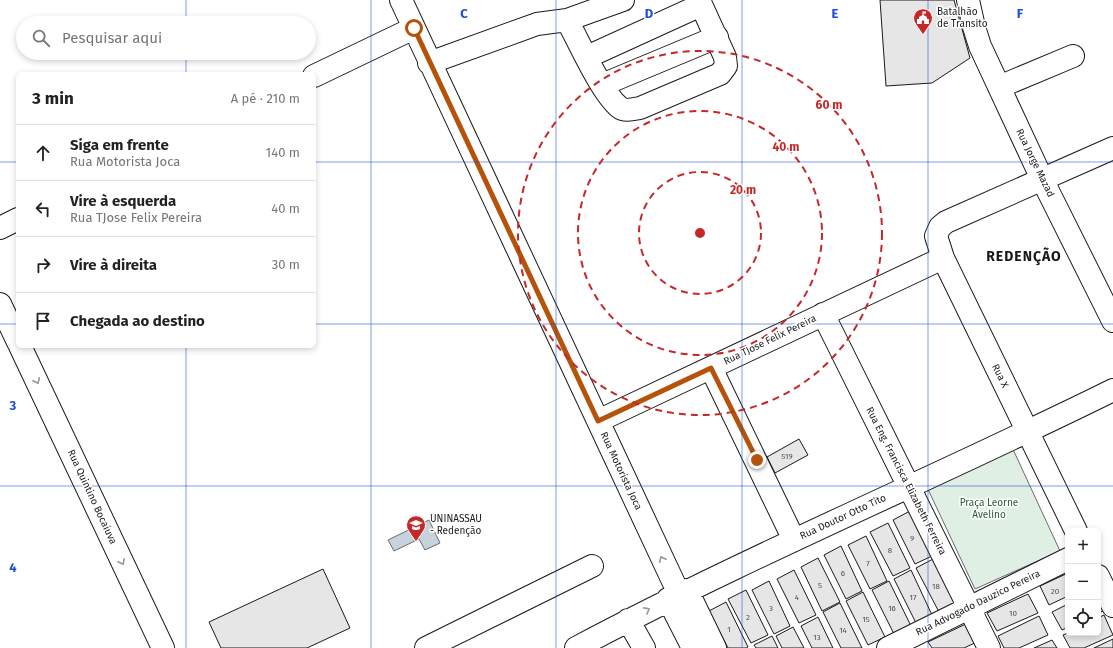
<!DOCTYPE html>
<html lang="pt">
<meta charset="utf-8">
<style>
body{margin:0;font-family:"Fira Sans",sans-serif;background:#f6f6f6;color:#222}
.controls{position:absolute;right:12px;bottom:12px;display:grid;overflow:hidden;border-radius:6px;box-shadow:0 2px 6px #0003}
.controls button{width:36px;height:36px;display:grid;place-items:center;padding:0;border:0;border-bottom:1px solid #e0e0e0;background:#fff;color:#222;font:20px sans-serif}
.stop{position:absolute;width:12px;height:12px;margin:-9px;border:3px solid #b45309;border-radius:50%;background:#fff}
.stop.end{background:#b45309;border-color:#fff;box-shadow:0 1px 4px #0008}
.list{margin:0;padding:0;list-style:none}
h2{display:flex;justify-content:space-between;align-items:center;height:52px;margin:0;padding:0 16px;font-size:17px}
h2 small{font-size:13px;font-weight:400;color:#767676}
.list li{display:grid;grid-template-columns:26px 1fr auto;gap:12px;align-items:center;box-sizing:border-box;height:56px;padding:0 16px;border-top:1px solid #e0e0e0}
.list b{display:block;font-size:15px;white-space:nowrap}
.list p{margin:0;font-size:13px;white-space:nowrap;color:#767676}
.list em{font-size:13px;font-style:normal;color:#767676}
.icon{flex:none;width:22px;height:22px;fill:none;stroke:currentColor;stroke-width:2;stroke-linecap:round;stroke-linejoin:round}
.map{position:relative;flex:none;width:1113px;height:648px;overflow:hidden}
.search{position:absolute;background:#fff;box-shadow:0 2px 6px #0003;left:16px;top:16px;width:300px;height:44px;display:flex;align-items:center;gap:10px;box-sizing:border-box;padding:0 14px;border-radius:22px;color:#767676;font-size:15px}
.panel{position:absolute;background:#fff;box-shadow:0 2px 6px #0003;left:16px;top:72px;width:300px;height:276px;border-radius:6px}
.map>svg:first-child{display:block}
.green{fill:#e0efe3;stroke:#6a6a6a}
.water{fill:#c6d2dc;stroke:#6a6a6a}
.building{fill:#e6e6e6;stroke:#1a1a1a}
.lines{fill:none;stroke-linecap:round;stroke-linejoin:round}
.minor-casing{stroke:#1a1a1a;stroke-width:24}
.minor{stroke:#fff;stroke-width:22}
.oneway{stroke:#989898}
.route{stroke:#b45309;stroke-width:5}
.grid{fill:none;stroke:#1d4ed8;stroke-width:1;stroke-opacity:0.55}
.ring{fill:none;stroke:#c62828;stroke-width:2;stroke-dasharray:7 5}
.labels{text-anchor:middle;dominant-baseline:central;stroke-width:3;stroke-linejoin:round;paint-order:stroke}
.number-label{font-size:8px;fill:#4d4d4d}
.poi-label{font-size:10px;fill:#1a1a1a;stroke:#fff;text-anchor:start}
.street-label{font-size:10px;fill:#1a1a1a;stroke:#fff}
.park-label{font-size:10px;fill:#2b5a34;stroke:#fff}
.district-label{font-size:14px;font-weight:bold;letter-spacing:1px;fill:#1a1a1a;stroke:#fff}
.grid-label{font-size:13px;text-anchor:middle;font-weight:bold;fill:#1d4ed8;stroke:#fff;stroke-width:3;stroke-linejoin:round;paint-order:stroke}
.centre{fill:#c62828;stroke:#fff;stroke-width:2}
.ring-label{font-size:12px;text-anchor:middle;font-weight:bold;fill:#c62828;stroke:#fff;stroke-width:3;stroke-linejoin:round;paint-order:stroke}
</style>
<div class="map">
<svg width="1113" height="648" viewBox="0 0 1113 648">
<rect width="100%" height="100%" fill="#fff"/>
<path class="green" d="M 1011,445 L 1060,551 L 975,589 L 925,483 Z"/>
<path class="water" d="M 429,520 L 440,543 L 425,550 L 419,539 L 394,551 L 388,540 Z"/>
<path class="building" d="M 880,0 L 954,0 L 970,58 L 932,83 L 886,86 Z
M 799,439 L 808,455 L 775,473 L 767,457 Z
M 910,511 L 932,556 L 915,564 L 893,520 Z
M 888,523 L 910,568 L 893,576 L 870,532 Z
M 866,536 L 887,581 L 870,589 L 848,545 Z
M 841,546 L 862,591 L 846,599 L 824,555 Z
M 818,558 L 840,602 L 822,611 L 801,567 Z
M 933,559 L 955,604 L 939,612 L 916,568 Z
M 323,569 L 350,628 L 307,648 L 221,648 L 209,622 Z
M 794,570 L 816,615 L 799,623 L 777,579 Z
M 911,570 L 932,615 L 916,623 L 894,579 Z
M 1068,573 L 1068,596 L 1049,605 L 1040,586 Z
M 769,581 L 790,626 L 774,634 L 752,590 Z
M 889,581 L 911,626 L 894,634 L 872,590 Z
M 746,590 L 768,635 L 751,643 L 728,599 Z
M 863,592 L 885,637 L 868,645 L 846,601 Z
M 1028,594 L 1038,613 L 997,631 L 987,613 Z
M 1098,601 L 1103,611 L 1098,613 Z
M 726,602 L 748,647 L 746,648 L 728,648 L 709,611 Z
M 840,603 L 862,648 L 841,648 L 823,612 Z
M 1068,604 L 1068,627 L 1062,630 L 1052,612 Z
M 1104,615 L 1113,635 L 1084,648 L 1070,648 L 1063,635 L 1068,633 L 1098,633 L 1098,618 Z
M 1039,616 L 1048,635 L 1019,648 L 1004,648 L 998,636 Z
M 818,617 L 833,648 L 812,648 L 801,626 Z
M 970,622 L 979,641 L 964,648 L 932,648 L 928,642 Z
M 793,627 L 804,648 L 782,648 L 776,636 Z
M 772,636 L 778,648 L 756,648 L 754,645 Z
M 1113,639 L 1113,648 L 1094,648 Z
M 1052,640 L 1057,648 L 1034,648 Z"/>
<g class="lines">
<g class="minor-casing">
<path id="minor" d="M 401,0 L 679,594
M 968,0 L 974,27 L 980,46 L 1042,179 L 1113,321
M 567,20 C 579,42 601,92 619,107 C 625,112 634,109 640,108 L 720,74 L 726,66 L 725,57 L 699,0
M 587,57 L 701,5
M 429,63 L 537,24 L 567,20 L 623,0
M 314,76 L 414,28
M 602,85 L 717,37
M 999,87 L 1073,56
M 0,228 L 18,219
M 0,304 L 18,342
M 823,314 L 989,648
M 20,346 L 163,648
M 711,368 L 794,540
M 598,421 L 943,258
M 1076,531 L 943,258 L 936,236 L 940,227 L 946,222 L 1113,148
M 1098,576 L 1113,606
M 687,590 L 715,648
M 668,599 L 693,648
M 628,620 L 644,648
M 426,648 L 592,566
M 576,648 C 751,555 935,478 1113,390
M 888,648 L 1068,559"/>
</g>
<use href="#minor" class="minor"/>
</g>
<defs><path id="oneway-chevron" d="M-2-3.5L2.5 0L-2 3.5" fill="none" stroke-width="1.6" stroke-linecap="round" stroke-linejoin="round"/></defs>
<g class="oneway">
<use href="#oneway-chevron" transform="translate(37 381) rotate(65)"/>
<use href="#oneway-chevron" transform="translate(662 559) rotate(-115)"/>
<use href="#oneway-chevron" transform="translate(122 562) rotate(65)"/>
<use href="#oneway-chevron" transform="translate(647 610) rotate(-28)"/>
</g>
<g class="lines">
<path class="route" d="M 414,28 L 598,421 L 711,368 L 757,460"/>
</g>
<path class="grid" d="M 186,0 L 186,23M 371,0 L 371,648M 556,0 L 556,648M 742,0 L 742,648M 928,0 L 928,648M 186,53 L 186,74M 0,162 L 18,162M 314,162 L 1113,162M 0,324 L 18,324M 314,324 L 1113,324M 186,346 L 186,648M 0,486 L 1113,486"/>
<g class="ring">
<circle cx="700" cy="233" r="61"/>
<circle cx="700" cy="233" r="122"/>
<circle cx="700" cy="233" r="182"/>
</g>
<defs>
<g id="civic-pin" transform="scale(1)"><path d="M0 17L-7.5 6A9.5 9.5 0 1 1 7.5 6Z" fill="#c62828" stroke="#fff"/><path d="M-.6-6.5H3V-4.5H.6V-3L4-1V1h2V6H-6V1h2V-1L-.6-3ZM-1.2 2.5V6h2.4V2.5Z" fill="#fff"/></g>
<g id="university-pin" transform="scale(1)"><path d="M0 17L-7.5 6A9.5 9.5 0 1 1 7.5 6Z" fill="#c62828" stroke="#fff"/><path d="M0-5L7-2L0 1L-7-2ZM-4 1L0 2.5L4 1V4Q0 6-4 4Z" fill="#fff"/></g>
</defs>
<g fill-rule="evenodd">
<use href="#civic-pin" x="923" y="18"/>
<use href="#university-pin" x="416" y="525"/>
</g>
<g class="labels">
<g class="number-label">
<text x="787" y="456">519</text>
<text x="912" y="538">9</text>
<text x="890" y="550">8</text>
<text x="868" y="563">7</text>
<text x="843" y="573">6</text>
<text x="820" y="585">5</text>
<text x="936" y="586">18</text>
<text x="1055" y="591">20</text>
<text x="797" y="597">4</text>
<text x="913" y="597">17</text>
<text x="771" y="608">3</text>
<text x="892" y="608">16</text>
<text x="1013" y="613">10</text>
<text x="748" y="617">2</text>
<text x="866" y="619">15</text>
<text x="729" y="629">1</text>
<text x="843" y="630">14</text>
<text x="817" y="637">13</text>
</g>
<g class="poi-label">
<text x="937" y="12">Batalhão<tspan x="937" dy="12">de Transito</tspan></text>
<text x="430" y="519">UNINASSAU<tspan x="430" dy="12">- Redenção</tspan></text>
</g>
<g class="street-label">
<text transform="translate(1035 163) rotate(64)">Rua Jorge Mazad</text>
<text transform="translate(770 340) rotate(-26)">Rua TJose Felix Pereira</text>
<text transform="translate(1000 376) rotate(64)">Rua X</text>
<text transform="translate(621 471) rotate(65)">Rua Motorista Joca</text>
<text transform="translate(906 481) rotate(63)">Rua Eng. Francisca Elizabeth Ferreira</text>
<text transform="translate(92 497) rotate(65)">Rua Quintino Bocaiuva</text>
<text transform="translate(843 517) rotate(-25)">Rua Doutor Otto Tito</text>
<text transform="translate(978 603) rotate(-26)">Rua Advogado Dauzico Pereira</text>
</g>
<g class="park-label">
<text x="989" y="503">Praça Leorne<tspan x="989" dy="12">Avelino</tspan></text>
</g>
<g class="district-label">
<text x="1024" y="256">REDENÇÃO</text>
</g>
</g>
<g class="grid-label">
<text x="464" y="18">C</text>
<text x="649" y="18">D</text>
<text x="835" y="18">E</text>
<text x="1020" y="18">F</text>
<text x="13" y="410">3</text>
<text x="13" y="572">4</text>
</g>
<circle cx="700" cy="233" r="6" class="centre"/>
<g class="ring-label">
<text x="829" y="109">60 m</text>
<text x="786" y="151">40 m</text>
<text x="743" y="194">20 m</text>
</g>
</svg>
<div class="controls">
<button>+</button>
<button>−</button>
<button><svg class="icon" aria-label="locate" viewBox="0 0 24 24"><circle cx="12" cy="12" r="6"/><path d="M12 2v4M12 18v4M2 12h4M18 12h4"/></svg></button>
</div>
<div class="stop" style="left:414px;top:28px"></div>
<div class="stop end" style="left:757px;top:460px"></div>
<div class="search"><svg class="icon" aria-label="search" viewBox="0 0 24 24"><circle cx="10" cy="10" r="6"/><path d="M15 15l6 6"/></svg>Pesquisar aqui</div>
<section class="panel">
<h2>3 min<small>A pé · 210 m</small></h2>
<ul class="list">
<li><svg class="icon" aria-label="ahead" viewBox="0 0 24 24"><path d="M12 20V5M6 11l6-6 6 6"/></svg><div><b>Siga em frente</b><p>Rua Motorista Joca</p></div><em>140 m</em></li>
<li><svg class="icon" aria-label="left" viewBox="0 0 24 24"><path d="M17 20v-9H6M10 6l-5 5 5 5"/></svg><div><b>Vire à esquerda</b><p>Rua TJose Felix Pereira</p></div><em>40 m</em></li>
<li><svg class="icon" aria-label="right" viewBox="0 0 24 24"><path d="M7 20v-9h11M14 6l5 5-5 5"/></svg><div><b>Vire à direita</b></div><em>30 m</em></li>
<li><svg class="icon" aria-label="arrive" viewBox="0 0 24 24"><path d="M6 21V4h12l-3 4 3 4H6"/></svg><div><b>Chegada ao destino</b></div></li>
</ul>
</section>
</div>
